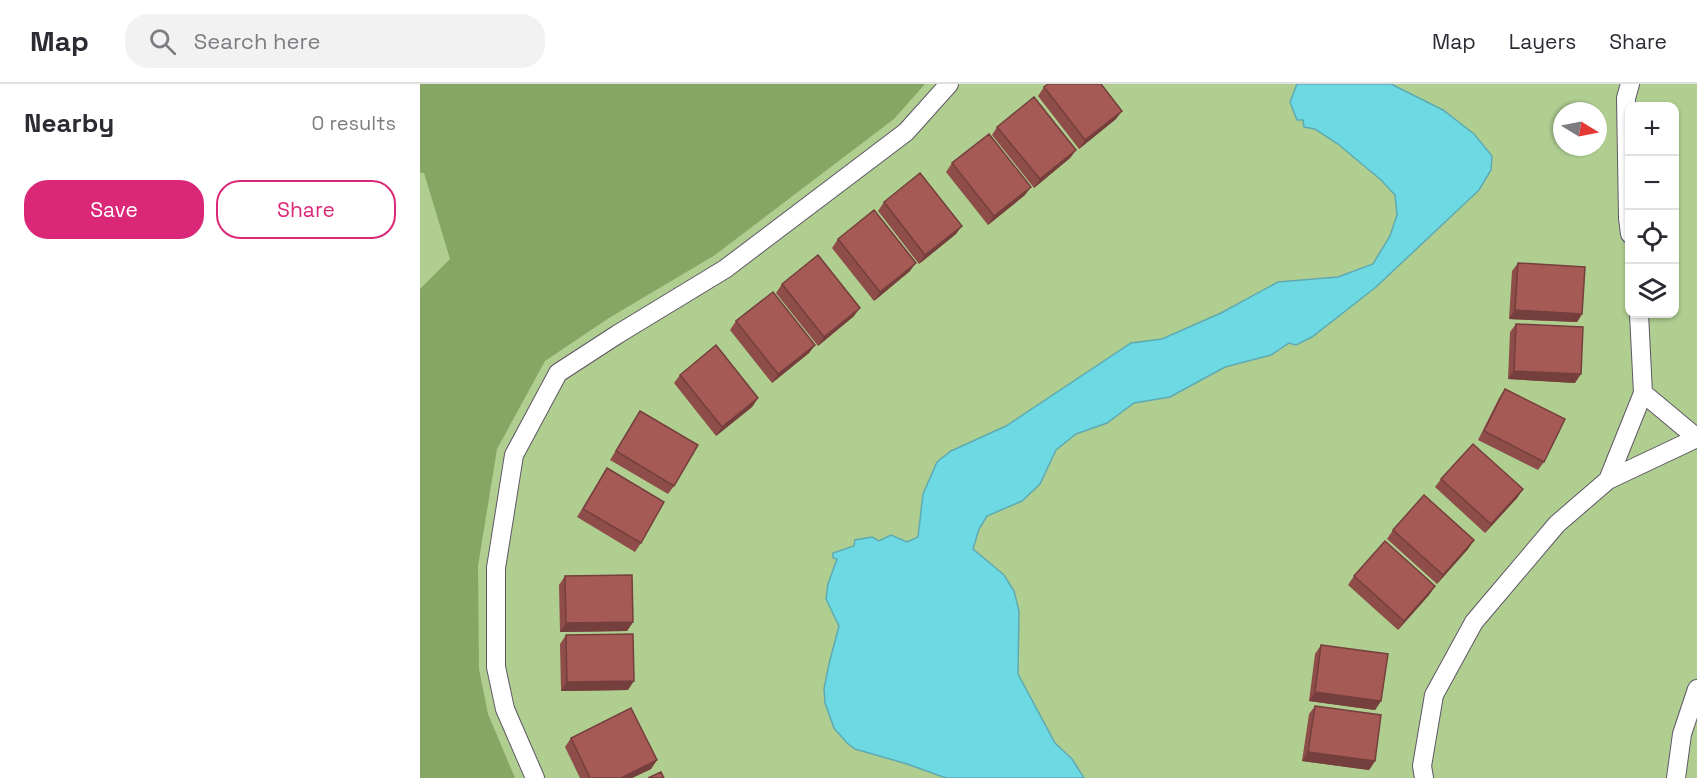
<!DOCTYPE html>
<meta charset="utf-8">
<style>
body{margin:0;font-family:"Space Grotesk",sans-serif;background:#f2f2f3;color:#2b2b33}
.controls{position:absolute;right:18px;top:18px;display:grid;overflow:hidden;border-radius:12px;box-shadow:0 2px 4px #0004}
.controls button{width:54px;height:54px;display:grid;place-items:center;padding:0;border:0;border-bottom:2px solid #e1e1e2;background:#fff;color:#2b2b33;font:30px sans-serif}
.compass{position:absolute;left:1133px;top:18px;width:54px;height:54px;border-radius:50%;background:#fff;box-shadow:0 2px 4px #0004;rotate:100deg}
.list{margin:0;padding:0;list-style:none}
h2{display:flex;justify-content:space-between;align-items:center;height:78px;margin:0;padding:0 24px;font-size:26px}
h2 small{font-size:20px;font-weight:400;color:#7c7c81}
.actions{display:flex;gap:12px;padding:18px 24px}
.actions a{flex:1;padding:14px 0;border:2px solid #db2777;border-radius:24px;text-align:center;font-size:21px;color:#db2777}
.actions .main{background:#db2777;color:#fff}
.icon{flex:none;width:33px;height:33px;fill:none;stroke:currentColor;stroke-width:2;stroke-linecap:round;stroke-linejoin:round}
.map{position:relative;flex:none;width:1277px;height:694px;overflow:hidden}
header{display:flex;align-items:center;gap:36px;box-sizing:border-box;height:84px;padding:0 30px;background:#fff;border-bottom:2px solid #e1e1e2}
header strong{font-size:28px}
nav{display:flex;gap:33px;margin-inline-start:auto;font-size:21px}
.search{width:420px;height:54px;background:#f2f2f3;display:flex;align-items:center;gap:15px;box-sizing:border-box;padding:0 21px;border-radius:24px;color:#7c7c81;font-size:22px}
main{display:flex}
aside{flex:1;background:#fff}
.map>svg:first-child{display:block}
.green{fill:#afce90;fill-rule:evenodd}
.forest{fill:#86a763}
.water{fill:#6dd9e2;stroke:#5faab2;stroke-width:1.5}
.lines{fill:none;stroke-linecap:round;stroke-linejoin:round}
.minor-casing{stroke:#5e5765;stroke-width:20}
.minor{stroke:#fff;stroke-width:18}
.wall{fill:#8f4d4a}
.shaded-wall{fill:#743f3c}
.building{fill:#a65a56;stroke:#743f3c;stroke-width:1.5}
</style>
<header>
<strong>Map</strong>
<div class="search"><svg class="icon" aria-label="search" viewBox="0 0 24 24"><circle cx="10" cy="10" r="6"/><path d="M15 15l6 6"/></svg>Search here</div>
<nav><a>Map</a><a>Layers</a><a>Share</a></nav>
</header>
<main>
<aside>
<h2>Nearby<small>0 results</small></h2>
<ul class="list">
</ul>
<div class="actions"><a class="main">Save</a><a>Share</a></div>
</aside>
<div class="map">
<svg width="1277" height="694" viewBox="0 0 1277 694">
<rect width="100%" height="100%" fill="#e3dced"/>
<path class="green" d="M 0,0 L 1277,0 L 1277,694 L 0,694 ZM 1210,22 L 1254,22 L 1254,230 L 1210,230 ZM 1142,27 L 1178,27 L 1178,63 L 1142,63 Z"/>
<path class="forest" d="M 0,0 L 505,0 L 474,35 L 295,171 L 189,234 L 125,277 L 77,365 L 58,482 L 59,585 L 68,630 L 95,694 L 0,694 L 0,205 L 30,175 L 4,89 L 0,89 Z"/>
<path class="water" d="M 877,0 L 971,0 L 1023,26 L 1054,50 L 1072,72 L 1071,86 L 1059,106 L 956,203 L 892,253 L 876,261 L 869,259 L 851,271 L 805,283 L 750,313 L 714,319 L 687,339 L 656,350 L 636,366 L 620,400 L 602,417 L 567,432 L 559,445 L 553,465 L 584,491 L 594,507 L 599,527 L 598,590 L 635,659 L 652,675 L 664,694 L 526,694 L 487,680 L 435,665 L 427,659 L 414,644 L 405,619 L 404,605 L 409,580 L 419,542 L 406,515 L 408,500 L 417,475 L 413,474 L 413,469 L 434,462 L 435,456 L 452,453 L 459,457 L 471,451 L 487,458 L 498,453 L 503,410 L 517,378 L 531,367 L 586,342 L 711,259 L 742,255 L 801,229 L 858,198 L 918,193 L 953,180 L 970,152 L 977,131 L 975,111 L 961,96 L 918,60 L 895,45 L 884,43 L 883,36 L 877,36 L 870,18 Z"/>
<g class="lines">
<g class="minor-casing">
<path id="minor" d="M 1210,150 L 1208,134 L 1206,14 L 1210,0
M 1219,230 L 1223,309 L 1277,354
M 1188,396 L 1223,309
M 115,694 L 85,625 L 76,583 L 76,484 L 94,371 L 138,289 L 198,250 L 305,185 L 486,48 L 529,0
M 1004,694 L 1002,682 L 1014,611 L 1054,538 L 1137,440 L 1188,396 L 1277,354
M 1256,694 L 1262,650 L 1277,605"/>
</g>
<use href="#minor" class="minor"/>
</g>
<path class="wall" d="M 624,3 L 696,35 L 659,65 L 618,12 Z
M 577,43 L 656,66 L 650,74 L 614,104 L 572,51 Z
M 532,79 L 605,111 L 568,141 L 526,88 Z
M 464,118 L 536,150 L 499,180 L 458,127 Z
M 418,155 L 490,187 L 454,217 L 412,164 Z
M 1098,179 L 1162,230 L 1157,238 L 1089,235 L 1092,187 Z
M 362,200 L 434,232 L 398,262 L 356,209 Z
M 316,237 L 395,261 L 389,269 L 352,299 L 310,246 Z
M 1096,240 L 1155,299 L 1088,295 L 1090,248 Z
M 260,291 L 338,314 L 332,323 L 296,352 L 254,299 Z
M 1085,305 L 1124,378 L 1118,386 L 1058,356 L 1079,314 Z
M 220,327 L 254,402 L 248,410 L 190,376 Z
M 187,384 L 221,459 L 215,468 L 157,433 Z
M 1021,395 L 1103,405 L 1097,414 L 1065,449 L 1015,403 Z
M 973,446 L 1054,456 L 1048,465 L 1017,500 L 967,455 Z
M 145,492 L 213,538 L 207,547 L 140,548 L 139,501 Z
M 934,492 L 1015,502 L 1009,511 L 978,546 L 928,501 Z
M 146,551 L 208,606 L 141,607 L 140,560 Z
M 901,561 L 961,617 L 955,626 L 889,617 L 895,570 Z
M 895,622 L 955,677 L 949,686 L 882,677 L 889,630 Z
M 151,654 L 237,676 L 231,685 L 212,694 L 160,694 L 145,663 Z"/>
<path class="shaded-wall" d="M 702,27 L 696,35 L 659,65 L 665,56 Z
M 656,66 L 650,74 L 614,104 L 620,95 Z
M 611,103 L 605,111 L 568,141 L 574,132 Z
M 542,142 L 536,150 L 499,180 L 505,171 Z
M 496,179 L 490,187 L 454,217 L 460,208 Z
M 440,224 L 434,232 L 398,262 L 404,253 Z
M 1095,226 L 1162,230 L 1157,238 L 1089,235 Z
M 395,261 L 389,269 L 352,299 L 358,290 Z
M 1094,287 L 1161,290 L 1155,299 L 1088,295 Z
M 338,314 L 332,323 L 296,352 L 302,343 Z
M 1103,405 L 1097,414 L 1065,449 L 1071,440 Z
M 1054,456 L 1048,465 L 1017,500 L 1023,491 Z
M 1015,502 L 1009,511 L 978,546 L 984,537 Z
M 213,538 L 207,547 L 140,548 L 146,539 Z
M 214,597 L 208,606 L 141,607 L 147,598 Z
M 895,608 L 961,617 L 955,626 L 889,617 Z
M 888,668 L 955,677 L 949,686 L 882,677 Z
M 237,676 L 231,685 L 212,694 L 201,694 Z"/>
<path class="building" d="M 628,0 L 681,0 L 702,27 L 665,56 L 624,3 Z
M 614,13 L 656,66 L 620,95 L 577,43 Z
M 569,50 L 611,103 L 574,132 L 532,79 Z
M 500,89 L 542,142 L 505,171 L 464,118 Z
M 454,126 L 496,179 L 460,208 L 418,155 Z
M 398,171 L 440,224 L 404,253 L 362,200 Z
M 1098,179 L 1165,183 L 1162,230 L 1095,226 Z
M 353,208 L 395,261 L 358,290 L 316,237 Z
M 1096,240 L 1163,243 L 1161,290 L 1094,287 Z
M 296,261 L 338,314 L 302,343 L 260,291 Z
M 1085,305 L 1145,335 L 1124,378 L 1064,347 Z
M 220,327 L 278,361 L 254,402 L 196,367 Z
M 1053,360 L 1103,405 L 1071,440 L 1021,395 Z
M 187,384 L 244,418 L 221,459 L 163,425 Z
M 1004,411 L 1054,456 L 1023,491 L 973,446 Z
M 965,457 L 1015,502 L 984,537 L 934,492 Z
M 212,491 L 213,538 L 146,539 L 145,492 Z
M 213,550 L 214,597 L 147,598 L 146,551 Z
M 901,561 L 968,570 L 961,617 L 895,608 Z
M 895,622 L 961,631 L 955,677 L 888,668 Z
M 211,624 L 237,676 L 201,694 L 170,694 L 151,654 Z
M 241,688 L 244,694 L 228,694 Z"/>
</svg>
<div class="controls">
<button>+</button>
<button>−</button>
<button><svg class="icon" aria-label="locate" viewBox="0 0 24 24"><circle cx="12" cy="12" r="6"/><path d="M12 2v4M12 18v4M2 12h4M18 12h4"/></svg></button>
<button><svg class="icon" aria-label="layers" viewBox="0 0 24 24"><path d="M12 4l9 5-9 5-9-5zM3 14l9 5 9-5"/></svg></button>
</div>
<svg class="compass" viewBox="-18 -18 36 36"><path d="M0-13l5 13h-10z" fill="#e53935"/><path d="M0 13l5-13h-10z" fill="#7c7c81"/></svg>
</div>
</main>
